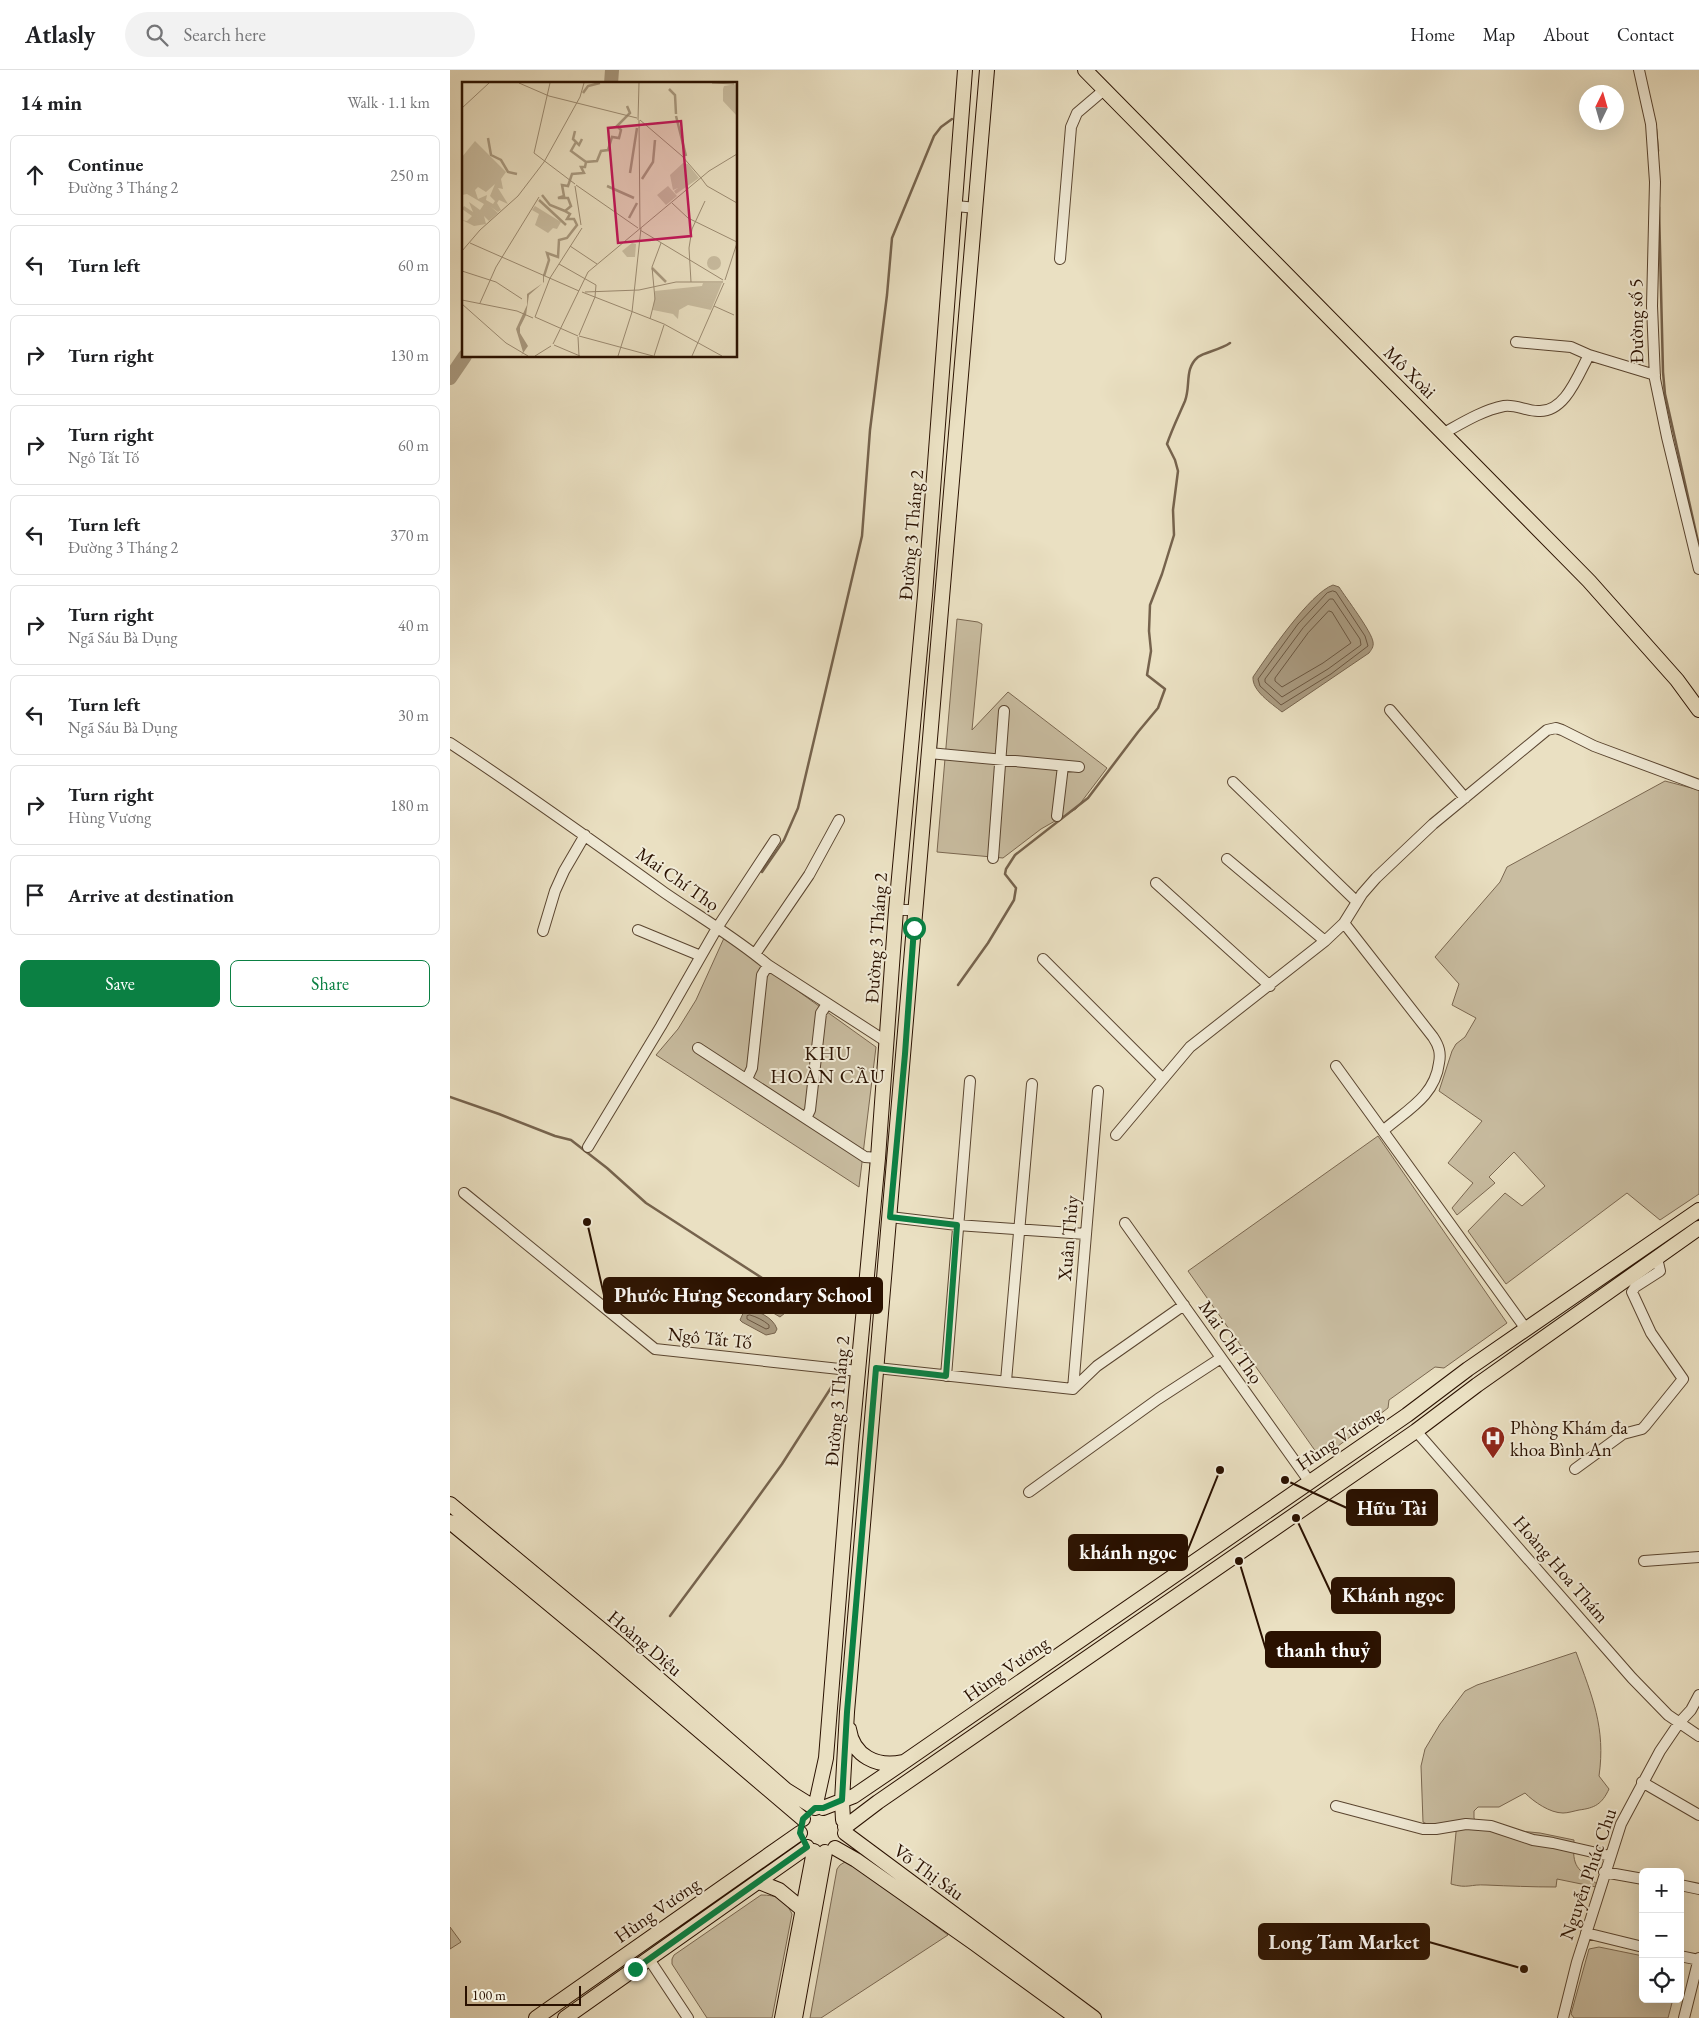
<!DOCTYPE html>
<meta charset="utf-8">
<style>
body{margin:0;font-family:"EB Garamond",serif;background:#f2f2f2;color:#202124}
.controls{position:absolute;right:15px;bottom:15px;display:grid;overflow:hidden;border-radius:8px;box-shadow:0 5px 20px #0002}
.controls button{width:45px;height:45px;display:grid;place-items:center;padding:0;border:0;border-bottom:1px solid #e0e0e0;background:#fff;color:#202124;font:25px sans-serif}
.compass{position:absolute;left:1129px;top:15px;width:45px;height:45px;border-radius:50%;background:#fff;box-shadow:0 5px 20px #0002;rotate:5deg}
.scale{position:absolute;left:15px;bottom:12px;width:116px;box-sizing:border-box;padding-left:5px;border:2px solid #2a1100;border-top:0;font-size:14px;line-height:18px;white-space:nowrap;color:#2a1100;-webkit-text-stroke:4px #f1ebd7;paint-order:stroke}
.stop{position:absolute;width:15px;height:15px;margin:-11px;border:4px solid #0b8043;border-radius:50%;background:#fff}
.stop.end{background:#0b8043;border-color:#fff;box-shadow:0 1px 5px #0008}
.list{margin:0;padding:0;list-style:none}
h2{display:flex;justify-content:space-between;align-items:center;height:65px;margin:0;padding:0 20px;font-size:21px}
h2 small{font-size:16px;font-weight:400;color:#757577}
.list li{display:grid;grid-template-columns:32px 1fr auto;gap:15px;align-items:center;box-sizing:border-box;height:80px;margin:0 10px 10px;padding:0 10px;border:1px solid #e0e0e0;border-radius:8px}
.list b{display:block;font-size:19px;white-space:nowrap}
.list p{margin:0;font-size:16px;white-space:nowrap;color:#757577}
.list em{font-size:16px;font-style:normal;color:#757577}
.actions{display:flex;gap:10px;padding:15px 20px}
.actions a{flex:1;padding:11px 0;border:1px solid #0b8043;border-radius:8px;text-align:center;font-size:18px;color:#0b8043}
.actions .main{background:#0b8043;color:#fff}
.icon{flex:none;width:28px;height:28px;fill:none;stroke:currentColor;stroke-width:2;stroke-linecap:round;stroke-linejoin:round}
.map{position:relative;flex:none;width:1249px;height:1948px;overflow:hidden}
header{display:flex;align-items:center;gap:30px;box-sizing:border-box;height:70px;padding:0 25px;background:#fff;border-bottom:1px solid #e0e0e0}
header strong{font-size:24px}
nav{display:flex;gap:28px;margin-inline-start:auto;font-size:18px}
.search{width:350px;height:45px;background:#f2f2f2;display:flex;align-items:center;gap:12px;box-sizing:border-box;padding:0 18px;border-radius:28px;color:#757577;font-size:19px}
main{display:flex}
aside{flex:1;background:#fff}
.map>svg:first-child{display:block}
.green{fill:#c9bda1;stroke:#7a6750}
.water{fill:#a99a80;stroke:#76634d}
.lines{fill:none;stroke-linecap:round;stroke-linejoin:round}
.shore{stroke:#6a5640;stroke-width:1}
.stream{stroke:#76634d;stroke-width:2.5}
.river{stroke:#a99a80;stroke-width:14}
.minor-casing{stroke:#5a4530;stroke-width:12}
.major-casing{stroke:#2a1100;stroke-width:16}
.minor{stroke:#f1ebd7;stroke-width:10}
.major{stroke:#eae0c2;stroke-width:14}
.route{stroke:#0b8043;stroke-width:6}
.labels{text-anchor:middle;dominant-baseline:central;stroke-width:4;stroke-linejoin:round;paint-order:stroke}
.street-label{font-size:19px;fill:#2a1100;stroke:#f1ebd7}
.poi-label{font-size:19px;fill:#2a1100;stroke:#f1ebd7;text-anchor:start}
.neighbourhood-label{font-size:20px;letter-spacing:1px;fill:#2a1100;stroke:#f1ebd7}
.inset-river{fill:none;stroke:#a99a80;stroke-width:2.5}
.inset-road{fill:none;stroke:#9d8d74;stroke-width:1}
.view{fill:#c2185b;fill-opacity:0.15;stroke:#c2185b;stroke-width:2.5}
.inset-edge{fill:none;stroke:#2a1100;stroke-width:2.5}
.leader{fill:none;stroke:#2a1100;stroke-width:2}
.callout-dot{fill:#2a1100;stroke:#f1ebd7;stroke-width:2}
.callout{fill:#2a1100;stroke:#2a1100;stroke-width:2}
.callout-label{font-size:20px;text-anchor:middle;font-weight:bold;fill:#fff}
</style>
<header>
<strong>Atlasly</strong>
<div class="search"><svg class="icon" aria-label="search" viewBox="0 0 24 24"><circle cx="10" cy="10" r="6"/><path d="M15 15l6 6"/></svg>Search here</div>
<nav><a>Home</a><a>Map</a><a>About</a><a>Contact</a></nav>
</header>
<main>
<aside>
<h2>14 min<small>Walk · 1.1 km</small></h2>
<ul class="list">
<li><svg class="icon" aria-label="ahead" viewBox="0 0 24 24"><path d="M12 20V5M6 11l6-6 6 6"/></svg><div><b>Continue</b><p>Đường 3 Tháng 2</p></div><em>250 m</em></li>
<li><svg class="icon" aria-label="left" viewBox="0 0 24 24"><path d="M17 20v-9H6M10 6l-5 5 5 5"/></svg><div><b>Turn left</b></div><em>60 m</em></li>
<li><svg class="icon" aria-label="right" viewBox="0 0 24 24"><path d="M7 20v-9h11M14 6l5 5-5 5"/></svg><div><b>Turn right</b></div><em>130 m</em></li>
<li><svg class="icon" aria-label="right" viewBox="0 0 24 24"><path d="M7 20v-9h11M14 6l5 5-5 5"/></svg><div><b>Turn right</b><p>Ngô Tất Tố</p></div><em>60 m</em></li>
<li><svg class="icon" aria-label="left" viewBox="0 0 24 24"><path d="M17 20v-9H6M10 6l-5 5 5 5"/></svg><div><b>Turn left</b><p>Đường 3 Tháng 2</p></div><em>370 m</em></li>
<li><svg class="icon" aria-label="right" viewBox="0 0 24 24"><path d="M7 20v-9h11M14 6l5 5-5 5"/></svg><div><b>Turn right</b><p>Ngã Sáu Bà Dụng</p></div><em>40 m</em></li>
<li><svg class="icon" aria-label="left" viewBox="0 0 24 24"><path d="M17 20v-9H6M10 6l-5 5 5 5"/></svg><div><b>Turn left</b><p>Ngã Sáu Bà Dụng</p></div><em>30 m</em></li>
<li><svg class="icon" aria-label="right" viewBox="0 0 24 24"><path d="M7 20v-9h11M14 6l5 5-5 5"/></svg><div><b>Turn right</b><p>Hùng Vương</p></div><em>180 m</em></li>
<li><svg class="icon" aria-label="arrive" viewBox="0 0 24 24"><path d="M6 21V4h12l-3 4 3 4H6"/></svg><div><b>Arrive at destination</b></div></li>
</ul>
<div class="actions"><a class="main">Save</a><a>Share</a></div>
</aside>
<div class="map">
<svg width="1249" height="1948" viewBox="0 0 1249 1948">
<rect width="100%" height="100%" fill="#eae0c2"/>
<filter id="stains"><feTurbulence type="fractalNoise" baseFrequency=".004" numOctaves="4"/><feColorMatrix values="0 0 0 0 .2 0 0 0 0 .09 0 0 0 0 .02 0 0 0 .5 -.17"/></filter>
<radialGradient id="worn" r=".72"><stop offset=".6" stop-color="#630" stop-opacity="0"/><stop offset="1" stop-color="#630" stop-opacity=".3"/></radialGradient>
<path class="green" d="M 507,549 L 528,552 L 532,554 L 522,660 L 558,622 L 657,698 L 626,739 L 591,759 L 553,788 L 487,782 Z
M 1215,711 L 1249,720 L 1249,1124 L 1210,1150 L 1177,1123 L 1056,1214 L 1018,1161 L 1055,1123 L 1072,1136 L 1095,1116 L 1064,1082 L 1039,1107 L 1045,1113 L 1007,1145 L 1002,1138 L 1023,1113 L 998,1093 L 1032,1051 L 989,1021 L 1002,981 L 1006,974 L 1015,967 L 1026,948 L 1002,935 L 1009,914 L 985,887 L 1050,812 L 1057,797 Z
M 274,868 L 426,977 L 409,1117 L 206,985 L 228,959 L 246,930 Z
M 928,1066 L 1057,1253 L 994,1298 L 985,1297 L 939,1330 L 938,1338 L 871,1389 L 738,1201 Z
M 1126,1582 C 1142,1626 1156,1658 1149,1706 L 1159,1719 C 1152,1734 1145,1738 1129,1740 C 1124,1741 1118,1743 1113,1743 C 1100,1743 1084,1732 1075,1723 L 1049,1737 L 1028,1737 L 1024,1741 L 1024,1748 L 1028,1757 L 1090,1763 L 1124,1770 C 1122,1798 1127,1798 1147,1814 L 1146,1817 L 1107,1809 L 1106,1817 C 1082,1817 1059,1816 1036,1815 C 1020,1814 1018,1819 1001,1814 L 1007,1752 L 979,1755 L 973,1752 L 971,1696 L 975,1679 L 990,1654 L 1015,1621 L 1027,1615 Z
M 395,1792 L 402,1793 L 498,1865 L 371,1948 L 360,1948 L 387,1799 L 390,1795 Z
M 311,1825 C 327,1825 335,1829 342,1844 L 322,1948 L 257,1948 L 222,1894 L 222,1889 L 224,1885 Z
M 0,1857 L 11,1872 L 0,1879 Z
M 1149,1877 L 1193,1886 L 1193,1929 L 1223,1929 L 1218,1948 L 1124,1948 L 1121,1944 L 1139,1879 Z"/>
<path class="water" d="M 883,515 L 889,517 C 896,528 922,562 923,572 C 924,577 921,580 919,583 L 832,642 C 821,633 802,621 803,607 C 818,585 860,523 883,515 Z
M 313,1216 L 340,1235 L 335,1243 L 330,1247 L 308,1234 L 303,1228 L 307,1219 Z
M 295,1239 C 307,1240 323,1247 327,1259 L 325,1263 L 316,1265 L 292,1252 L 290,1250 Z"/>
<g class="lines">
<path class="shore" d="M 883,521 L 886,522 L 915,566 L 918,576 L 881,604 L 831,635 L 810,616 L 808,609 L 848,554 L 877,523 Z
M 880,529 L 883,529 L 910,569 L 911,575 L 878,599 L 832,627 L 815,612 L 815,609 L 853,558 Z
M 879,541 L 882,542 L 901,573 L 873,593 L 832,617 L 825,611 L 825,608 L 858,563 Z
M 311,1223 L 314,1223 L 333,1236 L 332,1240 L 328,1240 L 309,1227 Z
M 300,1245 C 307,1247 313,1250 319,1255 L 319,1258 L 316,1259 L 297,1249 L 297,1246 Z"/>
<path class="stream" d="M 1206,59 L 1208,81
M 1209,137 L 1213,302 L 1215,324 L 1249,476
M 312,802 L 334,770 L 348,738 L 412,466 L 420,360 L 437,225 L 442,168 L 484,66 L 491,57 L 502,49
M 508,915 L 538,873 L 564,830 L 566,818 L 555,804 L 556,799 L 565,785 L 638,728 L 688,662 L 708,638 L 715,619 L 697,605 L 701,581 L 699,561 L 700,535 L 712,504 L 724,465 L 723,440 L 728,401 L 725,390 L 717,374 C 722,359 729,345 735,331 C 741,315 734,299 748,287 C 755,282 770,280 780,273
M 0,1027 L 49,1044 L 105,1066 L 121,1070 L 157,1098 L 196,1133 L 343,1228
M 220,1546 L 290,1452 L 332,1394 L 384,1313"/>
<path class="river" d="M 161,14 L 162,0
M 0,308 L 15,286"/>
<g class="minor-casing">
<path id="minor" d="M 1189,0 L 1201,54 L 1205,112 L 1202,236 L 1205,309 L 1217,367 L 1249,499
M 506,136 L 526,138
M 610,189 L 621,57 L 627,43 L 654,20
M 1066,272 L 1121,277 L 1139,285 L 1205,305
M 994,363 C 1012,353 1033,340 1054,336 C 1065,334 1076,341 1088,341 C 1115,343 1128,305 1139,285
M 940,640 L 1015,728
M 0,673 C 73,721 144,772 215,823 C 250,847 286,868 318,895 L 437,972
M 479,683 L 629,697
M 783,712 L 907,832
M 607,746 L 613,696
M 543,788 L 554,641
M 777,789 L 875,871
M 706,813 L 820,916
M 446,840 L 465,840
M 894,853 L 983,967 C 989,976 991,983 989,993 C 985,1026 957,1040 934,1060
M 188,860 L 251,886
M 93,861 L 105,821 L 114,801 L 135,765
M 305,884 L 359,805 L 389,750
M 593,889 L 713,1009
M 248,978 L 415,1087 L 428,1088
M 886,996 L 1076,1259
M 297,1009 L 302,998 L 312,905 L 318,895
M 356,1048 L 360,1040 L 371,943 L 377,934
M 666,1065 L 740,977 L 875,871 L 894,853 L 912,824 L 926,808 L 983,754 L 1097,660 L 1106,658 L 1112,660 L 1144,676 L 1249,715
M 138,1077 L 211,956 L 267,858 L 325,770
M 14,1123 L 205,1279 L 408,1301
M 440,1147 L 507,1155 L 636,1164
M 675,1153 L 859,1411
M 427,1298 L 623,1319
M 496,1306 L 520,1011
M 556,1311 L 582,1014
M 623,1319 L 648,1021
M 623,1319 L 647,1296 L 734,1235
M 966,1361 L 1182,1608 L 1218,1645 L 1249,1666
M 1125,1399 L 1173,1364 L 1192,1359 L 1195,1356 L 1233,1309 L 1201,1263 L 1182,1222 L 1185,1217 L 1210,1201 L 1207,1188
M 579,1422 L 708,1329 L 771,1288
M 1194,1491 L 1249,1487
M 1192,1712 L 1249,1745
M 886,1736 L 973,1759 L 986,1759 L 1016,1754 L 1041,1756 L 1083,1770 L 1103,1773 L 1160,1786
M 1154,1802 L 1193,1809
M 1230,1815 L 1249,1819
M 1136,1863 L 1193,1877
M 1230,1886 L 1249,1890
M 199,1889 L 238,1948
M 1113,1948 L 1127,1892 L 1171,1754 L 1210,1681 L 1229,1653 L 1241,1640 L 1249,1625
M 1234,1948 L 1249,1888"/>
</g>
<g class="major-casing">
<path id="major" d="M 635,0 L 1139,511 L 1227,610 L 1249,640
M 0,1434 L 170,1575 L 336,1720 L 365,1738 L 376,1688 L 401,1376 L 428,1088 L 446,840 L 475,525 L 515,0
M 0,1452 L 150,1576 L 353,1749
M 399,1659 C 403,1686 427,1698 453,1692
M 373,1738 L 404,1726 L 454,1692 L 957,1345 L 1018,1299 L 1249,1140
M 393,1750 L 392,1731 L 397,1642 C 444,1095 492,548 537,0
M 395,1757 L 428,1732 L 966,1361 L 1027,1315 L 1249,1158
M 395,1763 L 644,1948
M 385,1778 L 406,1790 L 524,1873 L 627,1948
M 309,1812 L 329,1820 L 352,1839
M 86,1948 L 350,1763
M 115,1948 L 357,1777
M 332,1948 L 364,1781
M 345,1948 L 375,1782"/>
</g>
<use href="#minor" class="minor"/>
<use href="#major" class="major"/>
</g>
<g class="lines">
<path class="route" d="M 185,1899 L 357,1777 L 350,1763 L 353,1749 L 365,1738 L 373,1738 L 392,1730 L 397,1642 L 426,1298 L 496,1306 L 507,1155 L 440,1147 L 455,984 L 464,858"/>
</g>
<defs>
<g id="hospital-pin" transform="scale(1.25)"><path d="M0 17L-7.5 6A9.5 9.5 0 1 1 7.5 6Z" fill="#8f2418" stroke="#f1ebd7"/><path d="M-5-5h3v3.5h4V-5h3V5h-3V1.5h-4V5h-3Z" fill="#fff"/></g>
</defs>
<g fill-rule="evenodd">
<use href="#hospital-pin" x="1043" y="1368"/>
</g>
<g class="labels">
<g class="street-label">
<text transform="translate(1186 251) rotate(-91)">Đường số 5</text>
<text transform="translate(960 302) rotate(45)">Mô Xoài</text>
<text transform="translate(461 465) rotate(-85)">Đường 3 Tháng 2</text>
<text transform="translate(228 809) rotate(35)">Mai Chí Thọ</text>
<text transform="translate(426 868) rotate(-86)">Đường 3 Tháng 2</text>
<text transform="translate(618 1168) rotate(-85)">Xuân Thủy</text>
<text transform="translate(260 1268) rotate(6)">Ngô Tất Tố</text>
<text transform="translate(781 1272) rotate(55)">Mai Chí Thọ</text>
<text transform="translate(387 1331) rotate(-85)">Đường 3 Tháng 2</text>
<text transform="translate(889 1368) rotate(-34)">Hùng Vương</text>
<text transform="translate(1111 1499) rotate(49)">Hoàng Hoa Thám</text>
<text transform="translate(195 1573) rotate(40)">Hoàng Diệu</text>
<text transform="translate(556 1599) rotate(-35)">Hùng Vương</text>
<text transform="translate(479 1802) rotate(36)">Võ Thị Sáu</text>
<text transform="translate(1138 1804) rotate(-71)">Nguyễn Phúc Chu</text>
<text transform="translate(207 1840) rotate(-35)">Hùng Vương</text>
</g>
<g class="poi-label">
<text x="1060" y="1357">Phòng Khám đa<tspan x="1060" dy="22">khoa Bình An</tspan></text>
</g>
<g class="neighbourhood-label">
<text x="378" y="983">KHU<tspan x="378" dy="23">HOÀN CẦU</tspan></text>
</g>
</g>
<g transform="translate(12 12)">
<rect width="275" height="275" fill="#eae0c2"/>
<path d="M 275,2 L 275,34 L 261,19 L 261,7 L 262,4 ZM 13,59 L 44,90 L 39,97 L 41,107 L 36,106 L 46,122 L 37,118 L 35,121 L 39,128 L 36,130 L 29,125 L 36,131 L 27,139 L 22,134 L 24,142 L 12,144 L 0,138 L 5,139 L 10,134 L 0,127 L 2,124 L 11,130 L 7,120 L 18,128 L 22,122 L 5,112 L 0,113 L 0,75 ZM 33,102 L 28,114 L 33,119 L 31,122 L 24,118 L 25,113 L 16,117 L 13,108 L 16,105 L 24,110 ZM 221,81 L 226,82 L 237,96 L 214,112 L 212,109 L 216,106 L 211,108 L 208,93 ZM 206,104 L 215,114 L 204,123 L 195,113 ZM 73,124 L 99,140 L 95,147 L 91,146 L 86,151 L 73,143 L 77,132 L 70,128 ZM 170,161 L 174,162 L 173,175 L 165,175 L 160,169 ZM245 181a7 7 0 1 1 14 0a7 7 0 1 1-14 0ZM 241,201 L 260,201 L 249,228 L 226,223 L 217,228 L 216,237 L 211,232 L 191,228 L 193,209 L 240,204 Z" fill="#c9bda1" fill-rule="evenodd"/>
<path d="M 81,192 L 82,192 L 82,200 L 67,213 L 64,233 L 58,245 L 58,251 L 66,264 L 59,274 L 61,270 L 54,247 L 65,223 L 65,212 L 81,201 Z" fill="#a99a80"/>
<path class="inset-river" d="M 207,7 L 213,13 L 214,32M 121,11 L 126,4 L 138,1M 214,34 L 224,74M 113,49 L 111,57 L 117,63 L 120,57M 26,56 L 29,73 L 39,78 L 46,90 L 55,92M 114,60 L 109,69 L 124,80M 168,91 L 175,46M 180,97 L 191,80 L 193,58M 145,104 L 172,116M 80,113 L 88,123 L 103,129M 77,118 L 104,143M 167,136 L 175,121M 190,186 L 204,200M 82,194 L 87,178 L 85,171 L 96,175 L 97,158 L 105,156 L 115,143 L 112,137 L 105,137 L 108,132 L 103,129 L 109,124 L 106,116 L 96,116 L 102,114 L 100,103 L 106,104 L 110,92 L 122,91 L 119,85 L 123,85 L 124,80 L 135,79 L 139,69 L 146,68 L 150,55 L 157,56 L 159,48 L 155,44 L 168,31 L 165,24"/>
<path class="inset-road" d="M 57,1 L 87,14 L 175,36M 88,1 L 72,71 L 113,102M 250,1 L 272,2M 0,26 L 27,1M 176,38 L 177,1M 177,38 L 178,147M 178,38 L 220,74 L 239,96M 82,80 L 118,15 L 122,1M 239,96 L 245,104 L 275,121M 114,103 L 176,146M 113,104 L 119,143M 210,121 L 226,136 L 275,160M 178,148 L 261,198M 8,161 L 117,209M 108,164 L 135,182M 0,169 L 18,148 L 56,114 L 82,80M 97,182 L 134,203 L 133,215 L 117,253M 0,189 L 34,200 L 60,217M 263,198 L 275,161M 229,200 L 227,166 L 230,147 L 243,119M 120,210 L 202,242 L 260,274M 123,210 L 177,208 L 214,200 L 261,200M 0,218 L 55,229 L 71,236M 18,221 L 34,185 L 77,115M 0,222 L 44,261 L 66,274M 252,224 L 272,233M 73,235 L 88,196 L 120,146M 73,235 L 116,254M 188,237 L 193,217 L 190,185 L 199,161M 117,254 L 191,274M 116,255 L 117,274M 91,262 L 126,190 L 247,89 L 275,72M 92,263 L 118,274M 73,274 L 89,264M 156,274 L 170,230 L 179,146M 192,274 L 202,243M 230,274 L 262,201"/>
<path class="view" d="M 219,39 L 229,154 L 156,161 L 146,46 Z"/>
<rect width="275" height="275" class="inset-edge"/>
</g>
<path class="leader" d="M137 1152L154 1225M835 1410L897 1438M770 1400L737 1482M846 1448L882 1525M789 1491L816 1580M1074 1899L979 1872"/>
<g class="callout-dot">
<circle cx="137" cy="1152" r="5"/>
<circle cx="835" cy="1410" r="5"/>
<circle cx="770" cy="1400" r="5"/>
<circle cx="846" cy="1448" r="5"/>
<circle cx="789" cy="1491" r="5"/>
<circle cx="1074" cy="1899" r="5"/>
</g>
<g class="callout">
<rect x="154" y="1208" width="278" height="35" rx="5"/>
<rect x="897" y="1420" width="90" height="35" rx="5"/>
<rect x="619" y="1465" width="118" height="35" rx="5"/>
<rect x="882" y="1508" width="122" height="35" rx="5"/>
<rect x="816" y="1562" width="114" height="35" rx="5"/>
<rect x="809" y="1854" width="170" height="35" rx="5"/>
</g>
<g class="callout-label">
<text x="293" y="1232">Phước Hưng Secondary School</text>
<text x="942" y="1445">Hữu Tài</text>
<text x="678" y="1489">khánh ngọc</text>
<text x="943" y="1532">Khánh ngọc</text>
<text x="873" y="1587">thanh thuỷ</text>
<text x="894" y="1879">Long Tam Market</text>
</g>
<rect width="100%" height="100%" filter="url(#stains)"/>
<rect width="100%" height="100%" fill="url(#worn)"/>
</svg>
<div class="controls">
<button>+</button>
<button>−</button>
<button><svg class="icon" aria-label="locate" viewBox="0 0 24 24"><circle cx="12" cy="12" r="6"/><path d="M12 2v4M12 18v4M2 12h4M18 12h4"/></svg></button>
</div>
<svg class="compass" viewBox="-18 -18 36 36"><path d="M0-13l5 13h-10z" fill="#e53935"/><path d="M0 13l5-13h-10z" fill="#757577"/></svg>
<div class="scale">100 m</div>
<div class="stop" style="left:464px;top:858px"></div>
<div class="stop end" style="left:185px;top:1899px"></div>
</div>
</main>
